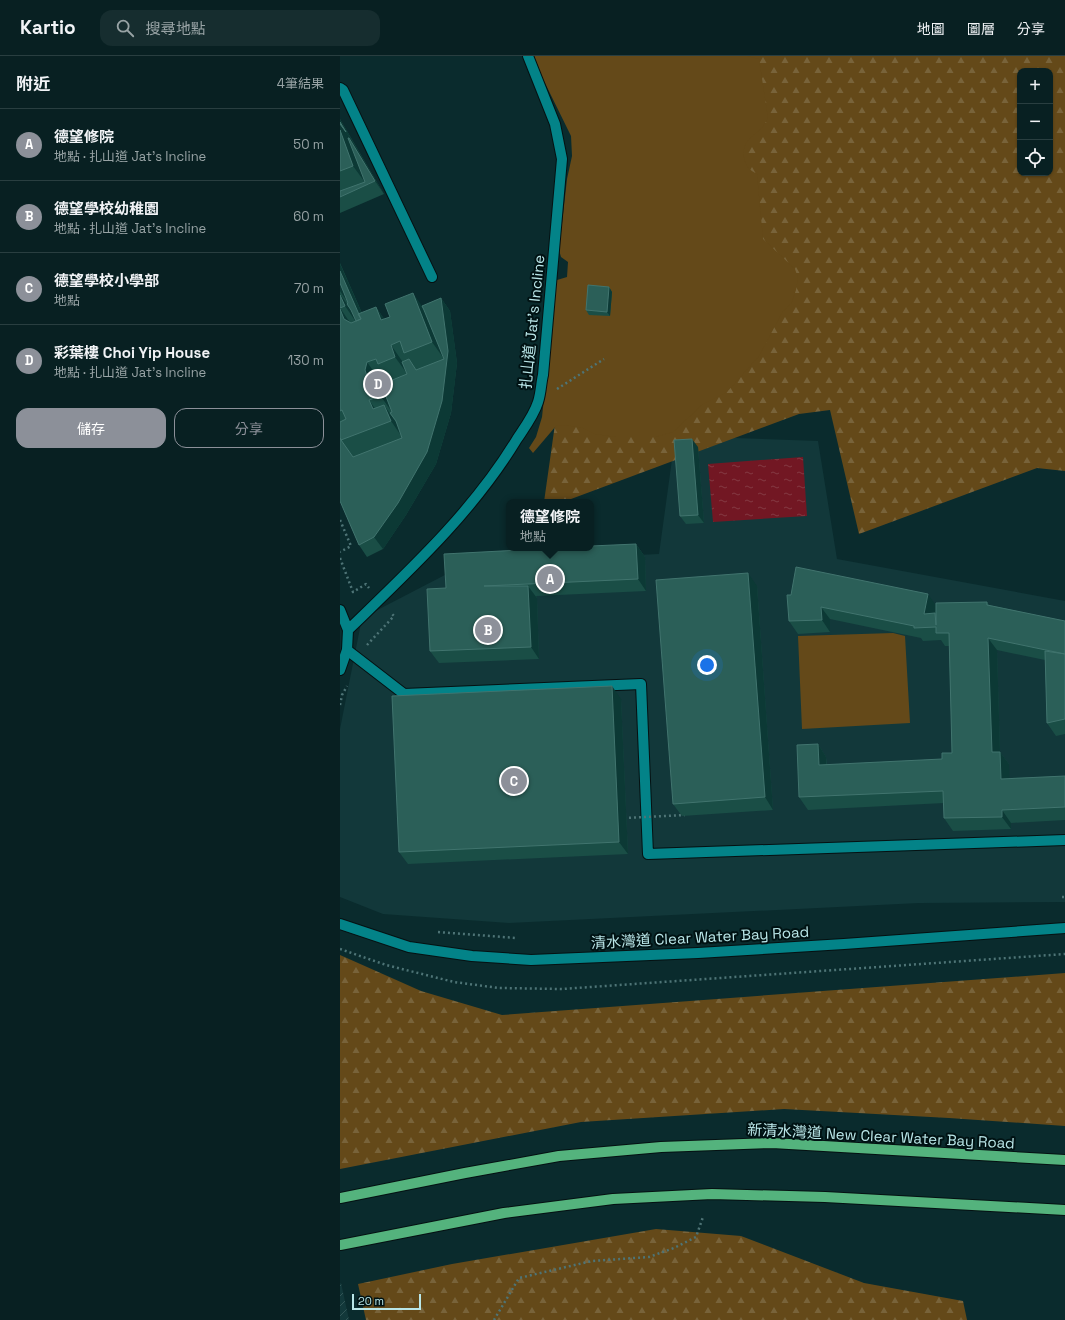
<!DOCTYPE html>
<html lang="zh-TW">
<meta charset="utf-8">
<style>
body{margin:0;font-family:"Space Grotesk","Noto Sans TC",sans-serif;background:#162d2f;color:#f1f3f6}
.controls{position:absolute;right:12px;top:12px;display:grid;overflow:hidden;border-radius:8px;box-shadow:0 1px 3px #0004}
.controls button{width:36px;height:36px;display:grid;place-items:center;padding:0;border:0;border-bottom:1px solid #293e40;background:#082022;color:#f1f3f6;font:20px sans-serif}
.scale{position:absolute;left:12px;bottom:10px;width:69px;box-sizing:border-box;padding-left:4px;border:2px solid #b9e6e8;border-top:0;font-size:11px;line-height:14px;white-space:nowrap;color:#b9e6e8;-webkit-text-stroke:3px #001213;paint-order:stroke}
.you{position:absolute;left:367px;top:609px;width:14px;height:14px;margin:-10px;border:3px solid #fff;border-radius:50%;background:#1a73e8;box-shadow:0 0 0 6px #1a73e833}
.badge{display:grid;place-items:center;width:26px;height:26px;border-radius:50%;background:#8c9099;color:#fff;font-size:13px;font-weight:700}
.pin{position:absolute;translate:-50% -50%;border:2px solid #fff;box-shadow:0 1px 4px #0006}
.popup{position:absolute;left:166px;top:443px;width:88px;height:52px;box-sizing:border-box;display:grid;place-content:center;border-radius:8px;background:#082022;filter:drop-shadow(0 1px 3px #0005);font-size:13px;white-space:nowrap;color:#98a3a5}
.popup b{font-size:15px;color:#f1f3f6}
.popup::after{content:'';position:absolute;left:50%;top:100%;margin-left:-8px;border:8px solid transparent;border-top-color:#082022}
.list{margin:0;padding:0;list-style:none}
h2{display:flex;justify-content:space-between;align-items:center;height:52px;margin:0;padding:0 16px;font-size:17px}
h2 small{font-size:13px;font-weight:400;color:#98a3a5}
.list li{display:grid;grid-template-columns:26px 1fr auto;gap:12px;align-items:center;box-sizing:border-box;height:72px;padding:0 16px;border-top:1px solid #293e40}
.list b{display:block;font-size:15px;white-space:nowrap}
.list p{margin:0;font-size:13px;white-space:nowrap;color:#98a3a5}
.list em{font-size:13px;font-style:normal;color:#98a3a5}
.actions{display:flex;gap:8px;padding:12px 16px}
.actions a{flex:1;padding:9px 0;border:1px solid #8c9099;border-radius:12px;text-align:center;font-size:14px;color:#8c9099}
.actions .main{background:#8c9099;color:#fff}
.icon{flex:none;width:22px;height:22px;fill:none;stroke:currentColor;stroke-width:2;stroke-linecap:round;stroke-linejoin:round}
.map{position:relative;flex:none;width:725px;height:1264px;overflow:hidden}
header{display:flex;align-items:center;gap:24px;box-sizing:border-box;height:56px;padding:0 20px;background:#082022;border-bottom:1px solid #293e40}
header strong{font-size:19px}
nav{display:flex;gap:22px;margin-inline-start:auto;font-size:14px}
.search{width:280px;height:36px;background:#162d2f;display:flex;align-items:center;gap:10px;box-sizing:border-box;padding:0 14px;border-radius:12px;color:#98a3a5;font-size:15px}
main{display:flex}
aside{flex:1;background:#082022}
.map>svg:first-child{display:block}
.built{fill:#12383a}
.industrial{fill:url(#industrial-furrows)}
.forest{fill:url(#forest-firs);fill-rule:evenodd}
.garden{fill:#644919}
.water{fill:url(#water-ripples)}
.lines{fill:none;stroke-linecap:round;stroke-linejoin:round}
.lane-casing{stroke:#051112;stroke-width:12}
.street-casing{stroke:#051112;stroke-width:12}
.secondary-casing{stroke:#051112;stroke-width:12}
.primary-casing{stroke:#051112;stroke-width:12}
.path{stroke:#4e7476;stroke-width:2.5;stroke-dasharray:2 3;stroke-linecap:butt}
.lane{stroke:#038388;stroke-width:10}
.street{stroke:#038388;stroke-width:10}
.secondary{stroke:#038388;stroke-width:10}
.primary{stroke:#54b37d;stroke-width:10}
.path-bridge{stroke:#4e7476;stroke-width:2.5;stroke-dasharray:2 3;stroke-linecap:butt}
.wall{fill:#1a4e46}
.shaded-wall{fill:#0c3935}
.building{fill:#2b5f58;stroke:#41746e}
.labels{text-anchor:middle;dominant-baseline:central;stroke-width:4;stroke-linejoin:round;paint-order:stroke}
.street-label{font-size:15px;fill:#b9e6e8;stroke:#001213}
</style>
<header>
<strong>Kartio</strong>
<div class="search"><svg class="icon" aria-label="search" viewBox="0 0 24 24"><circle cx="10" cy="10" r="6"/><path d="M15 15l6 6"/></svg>搜尋地點</div>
<nav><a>地圖</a><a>圖層</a><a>分享</a></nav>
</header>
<main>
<aside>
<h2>附近<small>4筆結果</small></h2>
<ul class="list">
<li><span class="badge">A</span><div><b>德望修院</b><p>地點 · 扎山道 Jat's Incline</p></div><em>50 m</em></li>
<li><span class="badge">B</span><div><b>德望學校幼稚園</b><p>地點 · 扎山道 Jat's Incline</p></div><em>60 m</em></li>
<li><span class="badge">C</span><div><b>德望學校小學部</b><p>地點</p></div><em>70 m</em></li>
<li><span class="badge">D</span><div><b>彩葉樓 Choi Yip House</b><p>地點 · 扎山道 Jat's Incline</p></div><em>130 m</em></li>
</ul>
<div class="actions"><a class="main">儲存</a><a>分享</a></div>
</aside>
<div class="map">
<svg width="725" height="1264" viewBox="0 0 725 1264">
<defs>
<pattern id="industrial-furrows" width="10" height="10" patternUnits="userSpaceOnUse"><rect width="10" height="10" fill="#12383a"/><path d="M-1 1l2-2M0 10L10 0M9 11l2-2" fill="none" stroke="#325556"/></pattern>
<pattern id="forest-firs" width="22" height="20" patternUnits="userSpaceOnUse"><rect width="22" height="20" fill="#644919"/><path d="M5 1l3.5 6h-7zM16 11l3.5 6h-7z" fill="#78633a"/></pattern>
<pattern id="water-ripples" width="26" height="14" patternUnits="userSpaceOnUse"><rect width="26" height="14" fill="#721723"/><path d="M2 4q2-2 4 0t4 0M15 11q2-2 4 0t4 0" fill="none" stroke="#843943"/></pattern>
</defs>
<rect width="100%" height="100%" fill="#0a2b2d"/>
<path class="built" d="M 365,381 L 478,385 L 497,503 L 725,545 L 725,846 L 579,847 L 169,867 L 43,858 L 0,841 L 0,673 L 22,562 L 128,507 L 319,498 L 334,389 Z"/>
<path class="industrial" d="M 1,1227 L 9,1264 L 0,1264 L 0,1228 Z"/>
<path class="forest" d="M 199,0 L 725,0 L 725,415 L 697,412 L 519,478 L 490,354 L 459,358 L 223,446 L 204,446 L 230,262 L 235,83 ZM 680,15 L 710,15 L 710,117 L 680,117 Z
M 0,899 L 81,935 L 162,959 L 725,917 L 725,1070 L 609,1062 L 444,1053 L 241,1066 L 0,1113 Z
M 316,1173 L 401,1180 L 524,1227 L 623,1245 L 627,1264 L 26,1264 L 18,1228 L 112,1208 Z"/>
<path class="garden" d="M 194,0 L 407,0 L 419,3 L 428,62 C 422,75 415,76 407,86 C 402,91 403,104 407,110 C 409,114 414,116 417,118 L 423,183 L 455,213 L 458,222 L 456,234 L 451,248 L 443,255 L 419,300 L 387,336 L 363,348 L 333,376 L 315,381 L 276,381 L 255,378 L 243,372 L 225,369 L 216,370 L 193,397 L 189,392 L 196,381 L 202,361 L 216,229 L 217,224 L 227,221 L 228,206 L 221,201 L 219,194 L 227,123 L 232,100 L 231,80 L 202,21 Z
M 553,577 L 565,580 L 570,667 L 462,673 L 458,580 Z"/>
<path class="water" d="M 463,401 L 467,460 L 373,466 L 368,408 Z"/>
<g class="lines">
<g class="lane-casing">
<path id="lane" d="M 0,32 L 3,34 L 92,221
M 7,594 L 64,638 L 301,628 L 308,798 L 725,784"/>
</g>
<g class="street-casing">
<path id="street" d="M 0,554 L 8,574 L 7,594 L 0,614
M 8,574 C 69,515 133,456 177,383 C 185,371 194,359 198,346 C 201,337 201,327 203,319 L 222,103 L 215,68 L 188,0"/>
</g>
<g class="secondary-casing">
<path id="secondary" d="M 0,868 L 69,891 L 132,900 L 191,904 L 358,897 L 504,888 L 725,872"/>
</g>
<g class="primary-casing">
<path id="primary" d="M 0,1142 L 125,1117 L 219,1100 L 321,1091 L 432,1087 L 725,1104
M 0,1189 L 164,1157 L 273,1143 L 372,1138 L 485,1141 L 725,1154"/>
</g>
<path class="path" d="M 217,333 L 264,303
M 0,464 L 11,490 L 0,496
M 0,502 L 13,536 L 26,528 L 29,532
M 27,589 L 54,560 L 51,557
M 0,649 L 2,639 L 7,630
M 722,841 L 725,841
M 98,876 L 176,882
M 0,893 L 46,909 L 114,926 L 159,932 L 222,933 L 725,898
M 154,1264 L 179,1222 L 252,1205 L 309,1201 L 334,1192 L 356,1181 L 363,1161"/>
<use href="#lane" class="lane"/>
<use href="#street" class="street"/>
<use href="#secondary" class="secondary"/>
<use href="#primary" class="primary"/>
<path class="path-bridge" d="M 284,762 L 345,759"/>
</g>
<path class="wall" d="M 0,63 L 44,138 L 0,157 Z
M 0,207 L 22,257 L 36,251 L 44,263 L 82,250 L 101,242 L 110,255 L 117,307 L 111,357 L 96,408 L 66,459 L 43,493 L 27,501 L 19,489 L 0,445 Z
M 269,231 L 272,236 L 270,260 L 249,259 L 246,254 Z
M 358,391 L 364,467 L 346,468 L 340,460 Z
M 296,488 L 305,501 L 306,535 L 196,540 L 197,542 L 199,603 L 99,607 L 90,595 L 106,532 Z
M 417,530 L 433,754 L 342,760 L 333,748 Z
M 447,539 L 596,550 L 647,546 L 649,549 L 725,565 L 725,678 L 716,680 L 707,667 L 705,604 L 657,594 L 660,696 L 669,708 L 669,722 L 725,720 L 725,764 L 671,767 L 671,773 L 613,775 L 604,762 L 604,747 L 468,754 L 459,741 L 478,688 L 486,701 L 487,709 L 602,703 L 612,697 L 609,590 L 605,590 L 601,584 L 583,585 L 581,582 L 490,563 L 490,576 L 458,578 L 449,565 Z
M 281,643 L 288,798 L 68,808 L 59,796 Z"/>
<path class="shaded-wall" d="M 0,63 L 15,89 L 6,76 L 0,66 Z
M 0,68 L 15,89 L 44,138 L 35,125 L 27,129 L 13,110 L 0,74 Z
M 0,208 L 32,280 L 25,272 L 0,215 Z
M 0,227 L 17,260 L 0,235 Z
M 269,231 L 272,236 L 270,260 L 267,256 Z
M 73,237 L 93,266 L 101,242 L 110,255 L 117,307 L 111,357 L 96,408 L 66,459 L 43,493 L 34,481 L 107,307 L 92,286 Z
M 0,238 L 20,267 L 25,279 L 5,250 Z
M 36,251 L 56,280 L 41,264 Z
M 0,252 L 20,281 L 4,263 Z
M 51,289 L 71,318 L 76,330 L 55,301 Z
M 27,306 L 48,336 L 61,369 L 40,339 L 28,323 L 25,314 Z
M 29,344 L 45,367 L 33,353 Z
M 44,349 L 64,378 L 71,394 L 51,365 Z
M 352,383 L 358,391 L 364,467 L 358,459 Z
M 296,488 L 305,501 L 306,535 L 298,523 Z
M 408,517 L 417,530 L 433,754 L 425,741 Z
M 188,530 L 197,542 L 199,603 L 191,591 Z
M 588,538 L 597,551 L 595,558 L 604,570 L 584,558 Z
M 481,551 L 490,563 L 490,576 L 482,564 Z
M 648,582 L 657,594 L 660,696 L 669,708 L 670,735 L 661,723 L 652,696 Z
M 272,630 L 281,643 L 288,798 L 279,786 Z
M 478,688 L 486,701 L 487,721 L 479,709 Z
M 662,754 L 671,767 L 671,773 L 662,761 Z"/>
<path class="building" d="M 0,66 L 6,76 L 0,68 Z
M 0,74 L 13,110 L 0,115 Z
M 8,82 L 9,82 L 35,125 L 0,141 L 0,135 L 25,126 Z
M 0,215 L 21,263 L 16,265 L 11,254 L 7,248 L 8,247 L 0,227 Z
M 248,229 L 269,231 L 267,256 L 246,254 Z
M 73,237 L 92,286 L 64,297 L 60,285 L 51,289 L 55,301 L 38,308 L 36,303 L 27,306 L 25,314 L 28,323 L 33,321 L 41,340 L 29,344 L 33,353 L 44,349 L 51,365 L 1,384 L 0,382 L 0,366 L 6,363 L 2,354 L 0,355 L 0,253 L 4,263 L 11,267 L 21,263 L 18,258 L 36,251 L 41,264 L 50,261 L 45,248 Z
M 0,239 L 5,250 L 0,252 Z
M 101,242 L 108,295 L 102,345 L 87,396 L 58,447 L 34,481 L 19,489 L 0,445 L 0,382 L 1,384 L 13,401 L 62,382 L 56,365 L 50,357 L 52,356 L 45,338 L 37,327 L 39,323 L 46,320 L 50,325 L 67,318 L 62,306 L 69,303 L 76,314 L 104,303 L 84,254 L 82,250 Z
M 352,383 L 358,459 L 340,460 L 334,384 Z
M 296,488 L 298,523 L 144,530 L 188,530 L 191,591 L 90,595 L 87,533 L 106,532 L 104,498 L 219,492 L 251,492 L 251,490 Z
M 456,511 L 588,538 L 584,558 L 595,557 L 596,569 L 596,547 L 647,546 L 647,549 L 725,565 L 725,598 L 648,582 L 652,696 L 660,696 L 661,723 L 725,720 L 725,751 L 662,754 L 662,761 L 604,762 L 603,735 L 459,741 L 457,689 L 478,688 L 479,709 L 602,703 L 602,697 L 612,697 L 609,577 L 596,577 L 596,571 L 574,572 L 574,570 L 481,551 L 482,564 L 449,565 L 447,539 L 451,539 Z
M 408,517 L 425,741 L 333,748 L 316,524 Z
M 705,595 L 725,598 L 725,663 L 707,667 Z
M 272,630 L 279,786 L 59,796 L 52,640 Z"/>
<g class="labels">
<g class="street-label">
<text transform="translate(192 266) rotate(-84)">扎山道 Jat's Incline</text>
<text transform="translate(360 881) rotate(-3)">清水灣道 Clear Water Bay Road</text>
<text transform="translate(541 1080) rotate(3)">新清水灣道 New Clear Water Bay Road</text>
</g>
</g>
</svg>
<div class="controls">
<button>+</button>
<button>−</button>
<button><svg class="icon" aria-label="locate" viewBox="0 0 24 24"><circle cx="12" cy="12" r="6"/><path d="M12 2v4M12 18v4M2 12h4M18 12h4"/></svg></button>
</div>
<div class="scale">20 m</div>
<div class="you"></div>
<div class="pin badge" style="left:210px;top:523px">A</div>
<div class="popup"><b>德望修院</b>地點</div>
<div class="pin badge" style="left:148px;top:574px">B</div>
<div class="pin badge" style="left:174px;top:725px">C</div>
<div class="pin badge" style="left:38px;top:328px">D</div>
</div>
</main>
